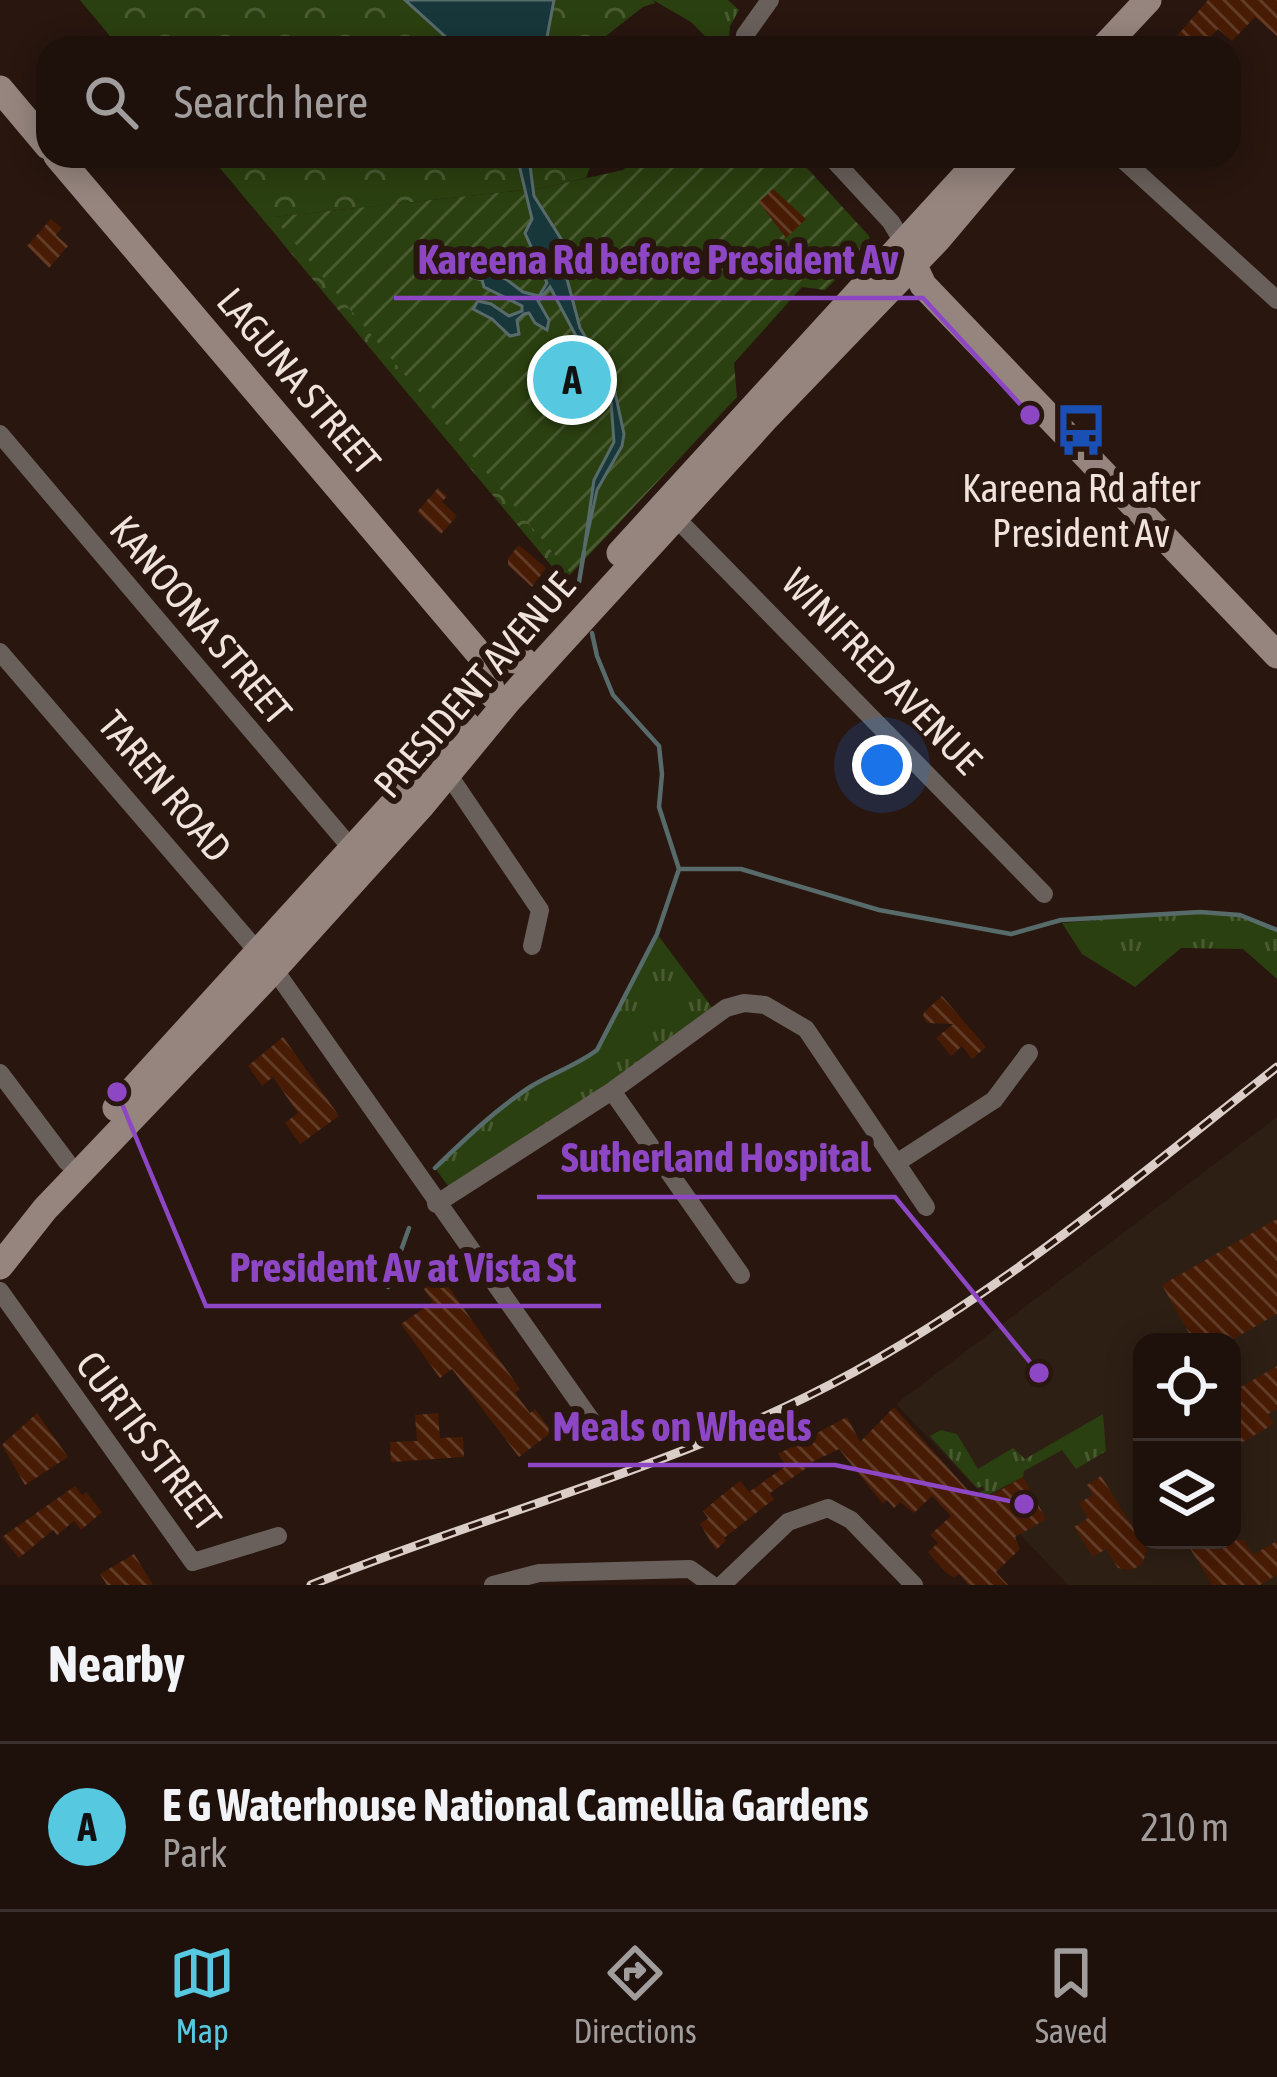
<!DOCTYPE html>
<style>
body{margin:0;font-family:"Asap Condensed",sans-serif;background:#261914;color:#f1f3f6}
.controls{position:absolute;right:36px;bottom:36px;display:grid;overflow:hidden;border-radius:24px;box-shadow:0 6px 30px #0003}
.controls button{width:108px;height:108px;display:grid;place-items:center;padding:0;border:0;border-bottom:3px solid #3c302c;background:#1e100b;color:#f1f3f6;font:60px sans-serif}
.you{position:absolute;left:882px;top:765px;width:42px;height:42px;margin:-30px;border:9px solid #fff;border-radius:50%;background:#1a73e8;box-shadow:0 0 0 18px #1a73e833}
.badge{display:grid;place-items:center;width:78px;height:78px;border-radius:50%;background:#56c9e1;color:#111;font-size:39px;font-weight:700}
.pin{position:absolute;translate:-50% -50%;border:6px solid #fff;box-shadow:0 3px 12px #0006}
.list{margin:0;padding:0;list-style:none}
h2{display:flex;justify-content:space-between;align-items:center;height:156px;margin:0;padding:0 48px;font-size:51px}
h2 small{font-size:39px;font-weight:400;color:#a19d9d}
.list li{display:grid;grid-template-columns:78px 1fr auto;gap:36px;align-items:center;box-sizing:border-box;height:168px;padding:0 48px;border-top:3px solid #3c302c}
.list b{display:block;font-size:45px;white-space:nowrap}
.list p{margin:0;font-size:39px;white-space:nowrap;color:#a19d9d}
.list em{font-size:39px;font-style:normal;color:#a19d9d}
.icon{flex:none;width:66px;height:66px;fill:none;stroke:currentColor;stroke-width:2;stroke-linecap:round;stroke-linejoin:round}
.map{position:relative;flex:none;width:1277px;height:1585px;overflow:hidden}
.search{position:absolute;background:#1e100b;box-shadow:0 6px 30px #0003;left:36px;right:36px;top:36px;height:132px;display:flex;align-items:center;gap:30px;box-sizing:border-box;padding:0 42px;border-radius:36px;color:#a19d9d;font-size:45px}
.sheet{height:324px;background:#1e100b}
nav{display:flex;justify-content:space-around;align-items:center;box-sizing:border-box;height:168px;border-top:3px solid #3c302c;background:#1e100b;font-size:33px;color:#a19d9d}
nav a{display:grid;justify-items:center;gap:6px}
nav .on{color:#56c9e1}
.map>svg:first-child{display:block}
.medical{fill:#2d1f14;fill-rule:evenodd}
.grass{fill:url(#grass-tufts)}
.park{fill:url(#park-crowns)}
.garden{fill:url(#garden-furrows)}
.water{fill:#17373a;stroke:#586b6b;stroke-width:3}
.lines{fill:none;stroke-linecap:round;stroke-linejoin:round}
.stream{stroke:#586b6b;stroke-width:4.5}
.building{fill:url(#building-back-hatch)}
.street{stroke:#695f5b;stroke-width:18}
.secondary{stroke:#96857f;stroke-width:27}
.rail-casing{stroke:#dbcdc7;stroke-width:9}
.rail{stroke:#28160f;stroke-width:4.5;stroke-dasharray:14;stroke-linecap:butt}
.labels{text-anchor:middle;dominant-baseline:central;stroke-width:12;stroke-linejoin:round;paint-order:stroke}
.street-label{font-size:39px;fill:#f0e3dd;stroke:#28160f}
.poi-label{font-size:39px;fill:#f0e3dd;stroke:#28160f}
.leader{fill:none;stroke:#8d47c4;stroke-width:4.5}
.callout-dot{fill:#8d47c4;stroke:#28160f;stroke-width:4.5}
.callout-label{font-size:42px;text-anchor:middle;font-weight:bold;fill:#8d47c4;stroke:#28160f;stroke-width:12;stroke-linejoin:round;paint-order:stroke}
</style>
<div class="map">
<svg width="1277" height="1585" viewBox="0 0 1277 1585">
<defs>
<pattern id="grass-tufts" width="24" height="20" patternUnits="userSpaceOnUse" patternTransform="scale(3)"><rect width="24" height="20" fill="#2b4010"/><path d="M3 7l-1-3M5 7V3M7 7l1-3M15 17l-1-3M17 17v-4M19 17l1-3" fill="none" stroke="#4a5b32"/></pattern>
<pattern id="park-crowns" width="20" height="18" patternUnits="userSpaceOnUse" patternTransform="scale(3)"><rect width="20" height="18" fill="#2b4010"/><path d="M2 6a3 3 0 1 1 6 0M12 15a3 3 0 1 1 6 0" fill="none" stroke="#4a5b32"/></pattern>
<pattern id="garden-furrows" width="10" height="10" patternUnits="userSpaceOnUse" patternTransform="scale(3)"><rect width="10" height="10" fill="#2b4010"/><path d="M-1 1l2-2M0 10L10 0M9 11l2-2" fill="none" stroke="#4a5b32"/></pattern>
<pattern id="building-back-hatch" width="6" height="6" patternUnits="userSpaceOnUse" patternTransform="scale(3)"><rect width="6" height="6" fill="#481b04"/><path d="M-1 5l2 2M0 0l6 6M5-1l2 2" fill="none" stroke="#633c28"/></pattern>
</defs>
<rect width="100%" height="100%" fill="#28160f"/>
<path class="medical" d="M 1277,1117 L 1277,1585 L 1068,1585 L 896,1404 ZM 1142,1342 L 1232,1342 L 1232,1540 L 1142,1540 Z"/>
<path class="grass" d="M 653,0 L 728,0 L 739,10 L 730,26 L 728,46 L 717,48 L 691,22 Z
M 1200,912 L 1240,915 L 1277,930 L 1277,979 L 1243,949 L 1181,948 L 1135,987 L 1082,954 L 1062,923 Z
M 657,934 L 717,1014 L 453,1193 L 435,1168 L 496,1111 L 535,1084 L 578,1064 L 597,1050 Z
M 1103,1414 L 1106,1451 L 1076,1469 L 1062,1450 L 1024,1471 L 1023,1477 L 984,1497 L 980,1492 L 985,1490 L 983,1486 L 977,1488 L 930,1436 L 941,1430 L 957,1434 L 978,1469 L 1013,1448 L 1025,1459 Z"/>
<path class="park" d="M 80,0 L 405,0 L 458,48 L 120,48 Z
M 554,0 L 653,0 L 655,3 L 643,7 L 602,39 L 678,41 L 684,48 L 545,48 Z
M 210,156 L 594,156 L 586,178 L 542,188 L 274,217 L 571,574 L 564,581 Z"/>
<path class="garden" d="M 638,156 L 796,156 L 869,236 L 871,246 L 825,290 L 802,287 L 734,363 L 737,397 L 571,574 L 273,217 L 542,188 L 623,170 Z"/>
<path class="water" d="M 405,0 L 554,0 L 545,48 L 458,48 Z
M 517,156 L 529,158 L 534,196 L 563,242 L 564,268 L 580,328 L 613,383 L 624,434 L 622,446 L 597,490 L 583,556 L 594,480 L 614,442 L 611,402 L 550,287 L 538,301 L 549,320 L 547,330 L 535,323 L 529,313 L 524,314 L 517,320 L 519,334 L 510,336 L 492,319 L 473,309 L 478,301 L 491,304 L 509,316 L 522,311 L 522,306 L 484,287 L 482,280 L 471,277 L 476,273 L 506,279 L 523,292 L 539,296 L 547,283 L 525,233 L 532,219 Z"/>
<g class="lines">
<path class="stream" d="M 579,582 L 584,552
M 679,869 L 741,869 L 879,910 L 1011,934 L 1061,920 L 1200,912 L 1240,915 L 1277,930
M 435,1168 C 465,1139 495,1110 530,1087 C 552,1073 576,1066 597,1050 L 657,934 L 679,869 L 659,807 L 662,774 L 659,746 L 613,695 L 597,656 L 592,633
M 388,1287 L 409,1228"/>
</g>
<path class="building" d="M 1208,0 L 1277,0 L 1277,36 L 1255,17 L 1232,41 L 1218,29 L 1200,48 L 1189,48 L 1176,37 Z
M 773,189 L 806,219 L 786,238 L 759,202 Z
M 51,219 L 62,228 L 56,235 L 68,246 L 49,268 L 27,246 Z
M 438,488 L 447,496 L 442,502 L 457,516 L 441,534 L 417,512 Z
M 519,545 L 546,568 L 532,587 L 508,565 L 508,558 Z
M 942,996 L 986,1047 L 972,1059 L 962,1046 L 951,1056 L 936,1038 L 953,1024 L 927,1023 L 923,1017 L 924,1012 Z
M 283,1037 L 339,1116 L 300,1144 L 285,1123 L 298,1113 L 273,1077 L 262,1086 L 248,1066 Z
M 1277,1219 L 1277,1314 L 1228,1342 L 1194,1342 L 1162,1285 Z
M 441,1276 L 520,1389 L 515,1393 L 530,1413 L 535,1409 L 552,1432 L 519,1457 L 452,1369 L 440,1378 L 401,1324 L 433,1302 L 424,1289 Z
M 1277,1366 L 1277,1409 L 1268,1414 L 1274,1424 L 1232,1448 L 1232,1392 Z
M 894,1407 L 974,1497 L 978,1494 L 983,1500 L 1023,1477 L 1046,1519 L 1015,1537 L 1020,1549 L 996,1572 L 1008,1585 L 968,1585 L 959,1574 L 954,1578 L 944,1571 L 928,1552 L 938,1543 L 930,1535 L 951,1516 L 932,1496 L 914,1513 L 900,1502 L 894,1508 L 887,1500 L 883,1504 L 839,1449 L 806,1465 L 808,1467 L 770,1493 L 774,1499 L 724,1538 L 726,1541 L 716,1550 L 700,1524 L 708,1518 L 703,1511 L 722,1495 L 740,1481 L 749,1492 L 786,1466 L 778,1454 L 847,1417 L 860,1442 Z
M 37,1413 L 68,1457 L 25,1485 L 2,1445 Z
M 438,1413 L 440,1438 L 463,1437 L 464,1457 L 391,1462 L 390,1442 L 417,1441 L 415,1415 Z
M 1101,1476 L 1147,1550 L 1142,1564 L 1132,1570 L 1118,1568 L 1106,1549 L 1093,1557 L 1074,1527 L 1088,1518 L 1079,1503 L 1093,1495 L 1087,1485 Z
M 75,1486 L 82,1495 L 86,1492 L 102,1512 L 81,1530 L 74,1521 L 57,1535 L 53,1530 L 19,1558 L 2,1537 Z
M 1185,1540 L 1244,1540 L 1253,1555 L 1277,1541 L 1277,1575 L 1260,1585 L 1212,1585 Z
M 134,1554 L 153,1585 L 107,1585 L 100,1574 Z"/>
<g class="lines">
<path class="street" d="M 743,48 L 745,35 L 770,0
M 830,156 L 891,222 L 903,242
M 1119,156 L 1277,300
M 0,434 L 352,849
M 676,518 L 1044,894
M 0,652 L 258,952
M 448,774 L 540,910 L 532,946
M 274,969 L 591,1420
M 0,1073 L 67,1162
M 612,1091 L 741,1275
M 898,1162 L 994,1100 L 1029,1053
M 436,1204 L 612,1091 L 726,1008 L 744,1003 L 765,1005 L 806,1029 L 926,1207
M 0,1291 L 193,1562 L 278,1536
M 493,1585 L 539,1573 L 690,1569 L 712,1585
M 722,1585 L 788,1522 L 828,1508 L 851,1520 L 914,1585"/>
<path class="secondary" d="M 1103,48 L 1148,0
M 0,89 L 48,146
M 57,156 L 481,656 L 493,695
M 908,253 L 923,285 L 1277,655
M 620,553 L 983,156
M 481,656 L 524,661
M 116,1108 L 466,724
M 0,1266 L 45,1209 L 264,980 L 422,805 L 507,702 L 765,419 L 937,240 L 1008,156"/>
<g class="rail-casing">
<path id="rail" d="M 311,1585 C 475,1519 647,1475 806,1397 C 979,1312 1127,1185 1277,1067"/>
</g>
<use href="#rail" class="rail"/>
</g>
<defs>
<g id="bus-bare" transform="scale(4.14)"><path d="M-5-6H5V4H4V6H2V4H-2V6H-4V4H-5ZM-3.5-4V0h7V-4ZM-3.5 1.2v1.5H-2V1.2ZM2 1.2v1.5H3.5V1.2Z" fill="#1a4fb4" stroke="#28160f" stroke-width="2.5" paint-order="stroke"/></g>
</defs>
<g fill-rule="evenodd">
<use href="#bus-bare" x="1081" y="430"/>
</g>
<g class="labels">
<g class="street-label">
<text transform="translate(299 381) rotate(50)">LAGUNA STREET</text>
<text transform="translate(201 620) rotate(50)">KANOONA STREET</text>
<text transform="translate(882 671) rotate(46)">WINIFRED AVENUE</text>
<text transform="translate(474 685) rotate(-49)">PRESIDENT AVENUE</text>
<text transform="translate(165 786) rotate(50)">TAREN ROAD</text>
<text transform="translate(149 1441) rotate(53)">CURTIS STREET</text>
</g>
<g class="poi-label">
<text x="1081" y="488">Kareena Rd after<tspan x="1081" dy="45">President Av</tspan></text>
</g>
</g>
<path class="leader" d="M1030 415L923 298H394M1039 1373L895 1197H537M117 1092L206 1306H601M1024 1504L835 1465H528"/>
<g class="callout-dot">
<circle cx="1030" cy="415" r="12"/>
<circle cx="1039" cy="1373" r="12"/>
<circle cx="117" cy="1092" r="12"/>
<circle cx="1024" cy="1504" r="12"/>
</g>
<g class="callout-label">
<text x="658" y="274">Kareena Rd before President Av</text>
<text x="716" y="1172">Sutherland Hospital</text>
<text x="403" y="1282">President Av at Vista St</text>
<text x="682" y="1441">Meals on Wheels</text>
</g>
</svg>
<div class="controls">
<button><svg class="icon" aria-label="locate" viewBox="0 0 24 24"><circle cx="12" cy="12" r="6"/><path d="M12 2v4M12 18v4M2 12h4M18 12h4"/></svg></button>
<button><svg class="icon" aria-label="layers" viewBox="0 0 24 24"><path d="M12 4l9 5-9 5-9-5zM3 14l9 5 9-5"/></svg></button>
</div>
<div class="you"></div>
<div class="pin badge" style="left:572px;top:380px">A</div>
<div class="search"><svg class="icon" aria-label="search" viewBox="0 0 24 24"><circle cx="10" cy="10" r="6"/><path d="M15 15l6 6"/></svg>Search here</div>
</div>
<section class="sheet">
<h2>Nearby<small></small></h2>
<ul class="list">
<li><span class="badge">A</span><div><b>E G Waterhouse National Camellia Gardens</b><p>Park</p></div><em>210 m</em></li>
</ul>
</section>
<nav>
<a class="on"><svg class="icon" aria-label="map" viewBox="0 0 24 24"><path d="M3 6l6-2 6 2 6-2v14l-6 2-6-2-6 2zM9 4v14M15 6v14"/></svg>Map</a>
<a><svg class="icon" aria-label="directions" viewBox="0 0 24 24"><path d="M12 3l9 9-9 9-9-9zM9 14v-3h6M13 9l2 2-2 2"/></svg>Directions</a>
<a><svg class="icon" aria-label="saved" viewBox="0 0 24 24"><path d="M7 4h10v16l-5-4-5 4z"/></svg>Saved</a>
</nav>
